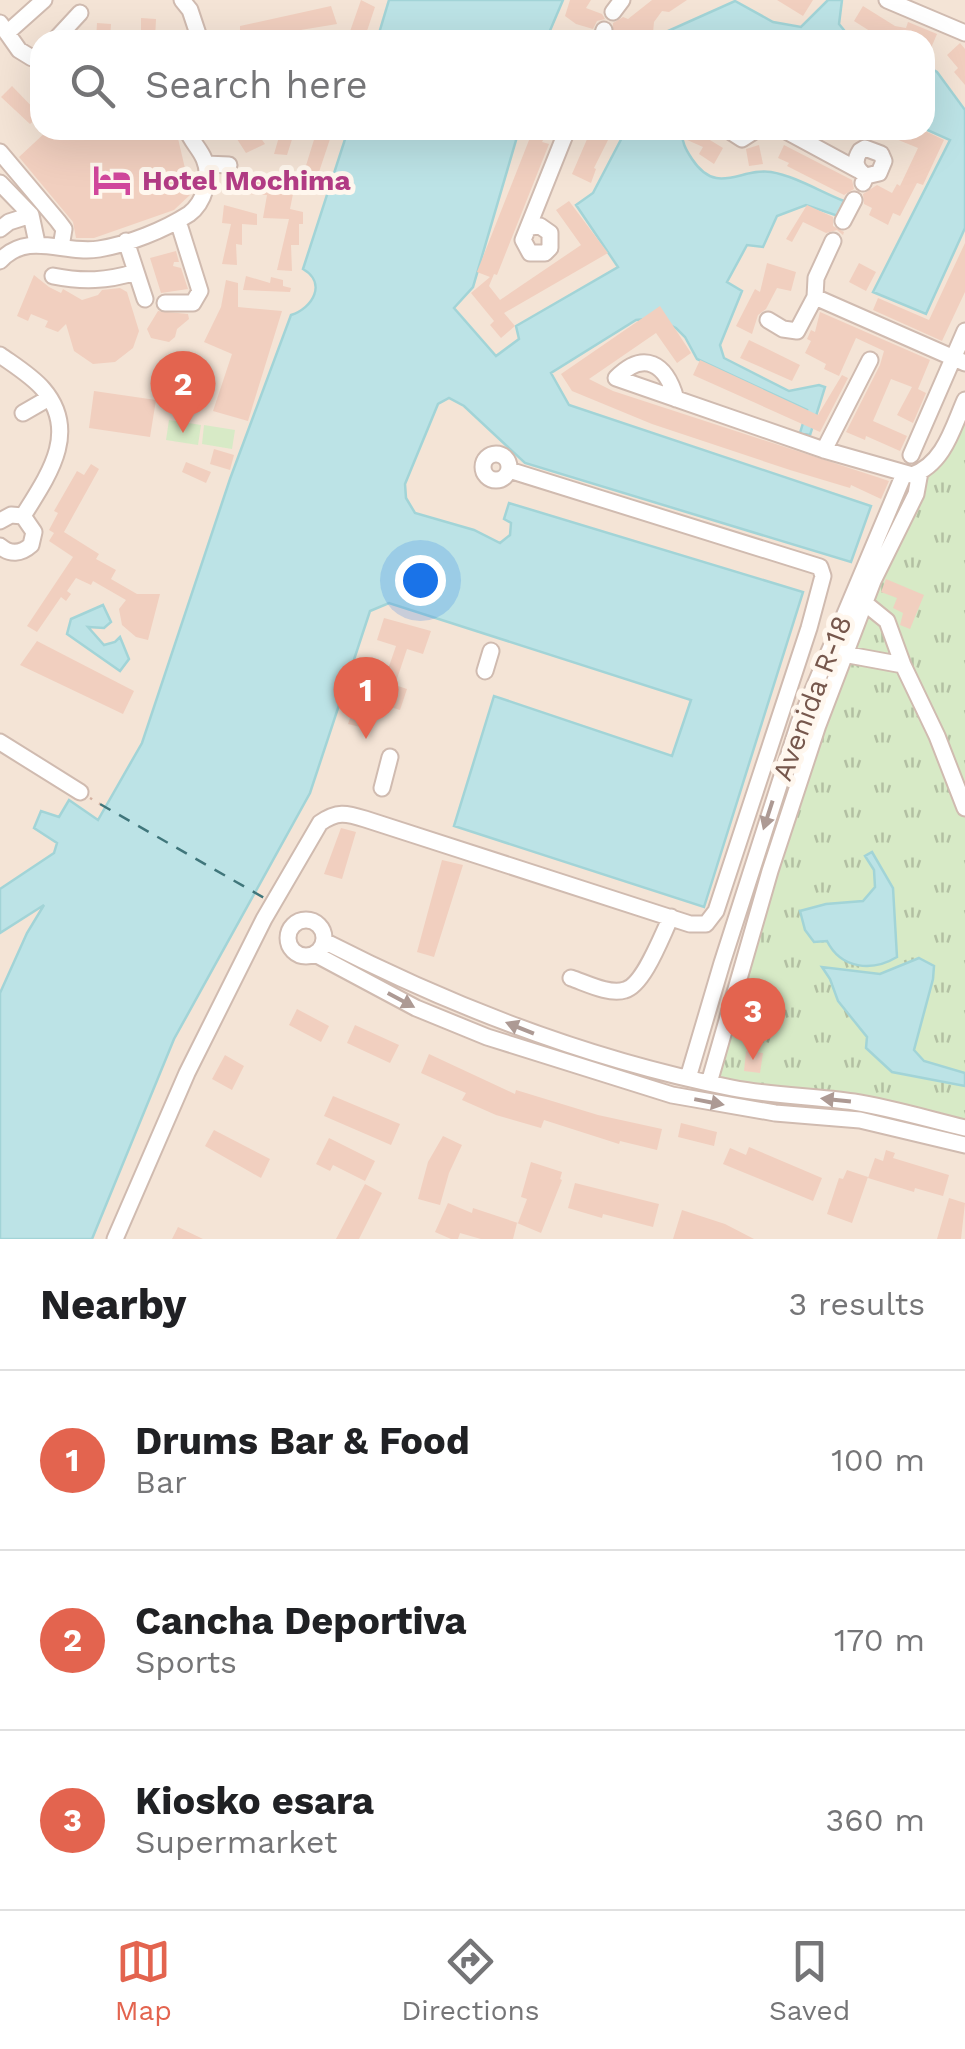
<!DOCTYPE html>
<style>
body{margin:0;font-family:"Work Sans",sans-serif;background:#f6f6f6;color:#202124}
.you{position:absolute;left:420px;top:580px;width:35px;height:35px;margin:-25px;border:8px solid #fff;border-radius:50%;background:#1a73e8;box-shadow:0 0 0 15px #1a73e833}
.badge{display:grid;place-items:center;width:65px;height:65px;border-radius:50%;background:#e3644f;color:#fff;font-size:32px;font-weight:700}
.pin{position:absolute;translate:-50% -82px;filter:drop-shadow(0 2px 5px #0008)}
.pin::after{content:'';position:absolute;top:52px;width:35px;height:30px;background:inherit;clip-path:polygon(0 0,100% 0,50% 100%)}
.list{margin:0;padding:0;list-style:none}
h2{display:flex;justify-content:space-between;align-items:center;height:130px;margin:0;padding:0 40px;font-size:42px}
h2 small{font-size:32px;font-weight:400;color:#757577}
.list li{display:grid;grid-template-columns:65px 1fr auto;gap:30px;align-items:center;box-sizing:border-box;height:180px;padding:0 40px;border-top:2px solid #e0e0e0}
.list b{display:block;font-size:38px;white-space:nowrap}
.list p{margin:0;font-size:32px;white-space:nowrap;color:#757577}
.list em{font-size:32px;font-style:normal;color:#757577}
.icon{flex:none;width:55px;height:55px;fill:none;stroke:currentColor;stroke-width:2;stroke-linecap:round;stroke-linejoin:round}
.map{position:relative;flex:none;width:965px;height:1239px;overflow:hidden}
.search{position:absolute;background:#fff;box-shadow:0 10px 40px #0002;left:30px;right:30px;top:30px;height:110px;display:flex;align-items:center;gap:25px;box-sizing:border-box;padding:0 35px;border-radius:30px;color:#757577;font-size:38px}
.sheet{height:670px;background:#fff}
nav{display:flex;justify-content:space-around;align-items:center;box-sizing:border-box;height:140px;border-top:2px solid #e0e0e0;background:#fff;font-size:28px;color:#757577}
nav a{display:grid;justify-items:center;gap:5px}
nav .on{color:#e3644f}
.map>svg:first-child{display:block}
.residential{fill:#f4e4d6;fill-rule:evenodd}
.grass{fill:url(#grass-tufts)}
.green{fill:#d7eac6}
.water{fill:#bce3e6;stroke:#a2d4d7;stroke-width:2.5}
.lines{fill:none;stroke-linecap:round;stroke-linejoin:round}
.ferry{stroke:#40767b;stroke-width:2.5;stroke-dasharray:12 10;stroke-linecap:butt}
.building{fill:#f1cfbf}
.minor-casing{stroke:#d0bbb0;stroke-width:19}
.path{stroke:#d6b2a2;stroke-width:2.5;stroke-dasharray:2.5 8;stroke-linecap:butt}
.minor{stroke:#fff;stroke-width:15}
.oneway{fill:#ad9a94}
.labels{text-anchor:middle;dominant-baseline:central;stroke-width:10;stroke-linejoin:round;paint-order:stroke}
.hotel-label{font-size:28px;font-weight:bold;fill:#b23c85;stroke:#fff7ee;text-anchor:start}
.street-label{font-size:28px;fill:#76574c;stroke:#fff7ee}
</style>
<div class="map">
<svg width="965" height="1239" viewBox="0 0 965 1239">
<defs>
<pattern id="grass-tufts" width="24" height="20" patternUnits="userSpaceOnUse" patternTransform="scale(2.5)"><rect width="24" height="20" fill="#d7eac6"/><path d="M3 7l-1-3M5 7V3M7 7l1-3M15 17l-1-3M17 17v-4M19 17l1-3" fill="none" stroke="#b3c0a3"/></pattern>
</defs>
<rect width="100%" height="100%" fill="#fcf2e7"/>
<path class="residential" d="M 0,0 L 965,0 L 965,1239 L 0,1239 ZM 40,40 L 925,40 L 925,130 L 40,130 Z"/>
<path class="grass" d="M 965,399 L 965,1128 L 709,1083 L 770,871 L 896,531 L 912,475 L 920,472 Z"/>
<path class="green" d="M 169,420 L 201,425 L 198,445 L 166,440 Z
M 204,425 L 235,430 L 232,449 L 202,444 Z"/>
<path class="water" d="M 389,0 L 563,0 L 546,40 L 377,40 Z
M 828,0 L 842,0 L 839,24 L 852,40 L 648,40 L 735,1 L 773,22 L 801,27 Z
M 925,65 L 937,72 L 965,110 L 965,228 L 926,314 L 873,292 L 950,140 L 925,129 Z
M 348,130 L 519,130 L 473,287 L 454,308 L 496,356 L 519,339 L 516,326 L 618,267 L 576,205 L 593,193 L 626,130 L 682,130 C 681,141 686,150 692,159 C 717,197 741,167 771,172 C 795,176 821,192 844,201 L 838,216 L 806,205 L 777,216 L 763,247 L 747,245 L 727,282 L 742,291 L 720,345 L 724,358 L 789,391 L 819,385 L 825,387 L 810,435 L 800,433 L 807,410 L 697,359 L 685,337 L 676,328 L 655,318 L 636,320 L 551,373 L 569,405 L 871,506 L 851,562 L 525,463 L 464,406 L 449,398 L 438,404 L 405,484 L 406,498 L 415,513 L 474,530 L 500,543 L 510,535 L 511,523 L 504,519 L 509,503 L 803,592 L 704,907 L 454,826 L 494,696 L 672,756 L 691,700 L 389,603 L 370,611 L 310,793 L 174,1039 L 92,1239 L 0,1239 L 0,993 L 27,933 L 44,905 L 0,933 L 0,889 L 54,853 L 57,843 L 34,828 L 41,811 L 59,817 L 69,800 L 98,820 L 142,743 L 230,479 L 291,315 C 313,308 327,283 303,269 Z
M 202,367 L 207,369 L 212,377 L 205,384 L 203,405 L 185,400 L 189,386 L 195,382 L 193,373 Z
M 103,605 L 111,622 L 104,628 L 88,627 L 104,645 L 115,642 L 120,637 L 129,659 L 120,671 L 67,634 L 71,619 Z
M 872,852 L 893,888 L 897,957 C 872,972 841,969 827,941 L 814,942 L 805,930 L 800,911 L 826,904 L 863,901 L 875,887 L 874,870 L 865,856 Z
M 919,958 L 934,966 L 933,979 L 914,1050 L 924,1061 L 965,1073 L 965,1086 L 892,1072 L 866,1048 L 867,1037 L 838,1001 L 830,979 L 822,967 L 880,974 Z"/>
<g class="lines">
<path class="ferry" d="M 100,804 L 266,899"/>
</g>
<path class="building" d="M 361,0 L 375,7 L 364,40 L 347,40 Z
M 570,0 L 591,0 L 586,8 L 602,14 L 605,19 L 597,21 L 593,29 L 576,24 L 565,16 Z
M 652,0 L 687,0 L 669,12 L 662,11 L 654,22 L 653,33 L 636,30 L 635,37 L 630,40 L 613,38 L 613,23 L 623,17 L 628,19 Z
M 777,0 L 813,0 L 803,16 Z
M 331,6 L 337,24 L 240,40 L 240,26 Z
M 863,6 L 895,26 L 906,28 L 908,22 L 937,34 L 925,62 L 925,40 L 884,40 L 854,21 Z
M 141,18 L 156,19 L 155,40 L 141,40 Z
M 97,23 L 111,24 L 110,40 L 96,40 Z
M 960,43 L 965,49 L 965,85 L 954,72 L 958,68 L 947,55 Z
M 12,86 L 40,115 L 30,124 L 1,97 Z
M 48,130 L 176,130 L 191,194 L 174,210 L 94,238 L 76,238 L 73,222 L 19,157 Z
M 248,130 L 255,130 L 265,144 L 246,153 L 235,136 Z
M 281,130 L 295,130 L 287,155 L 274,154 Z
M 317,130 L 333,130 L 317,178 L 304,172 Z
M 533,130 L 548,130 L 542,142 L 549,144 L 497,275 L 494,274 L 489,286 L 500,300 L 581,245 L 556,210 L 569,201 L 608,253 L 504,313 L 515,326 L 501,338 L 490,325 L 494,321 L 471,293 L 490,277 L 477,272 Z
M 591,130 L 613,130 L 594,168 L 596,169 L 591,183 L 572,174 Z
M 690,130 L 709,130 L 705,137 L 723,148 L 714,164 L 699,154 L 703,147 L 685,139 Z
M 874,130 L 923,130 L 944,140 L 923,185 L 917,183 L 900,216 L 893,213 L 888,225 L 869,215 L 872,208 L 864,204 L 863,194 L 877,185 L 892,193 L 897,184 L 900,186 L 918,148 Z
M 759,145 L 763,164 L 749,166 L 746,149 Z
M 784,145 L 852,180 L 854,189 L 844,195 L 787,166 L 789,163 L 778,158 Z
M 248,182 L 295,184 L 290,209 L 303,212 L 303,224 L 299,224 L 299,245 L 291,245 L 292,271 L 277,270 L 289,219 L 263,218 L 267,195 L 248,194 Z
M 224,205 L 257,214 L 257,225 L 242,224 L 242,245 L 236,244 L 237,265 L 222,264 L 231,224 L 222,223 Z
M 807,205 L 833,217 L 833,226 L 844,232 L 843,235 L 837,230 L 826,233 L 803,222 L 792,242 L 786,239 Z
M 965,243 L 965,292 L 942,341 L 873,310 L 878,298 L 929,320 Z
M 176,251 L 179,262 L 174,262 L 173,266 L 181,268 L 188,289 L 161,293 L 150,258 Z
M 767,263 L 796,272 L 791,291 L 777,288 L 766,309 L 758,315 L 752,334 L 736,326 L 755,289 L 760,292 Z
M 859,263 L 876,272 L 866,291 L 849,282 Z
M 34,275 L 49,287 L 61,293 L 63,289 L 82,300 L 98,295 L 102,290 L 120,288 L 127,292 L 139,331 L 133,348 L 115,362 L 93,364 L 74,351 L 66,324 L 58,332 L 45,327 L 48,321 L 31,314 L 28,321 L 17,316 Z
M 246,276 L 270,283 L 271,277 L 283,280 L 283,286 L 291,288 L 290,292 L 243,290 Z
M 226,280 L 238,283 L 238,307 L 282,311 L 248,421 L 213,411 L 232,354 L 204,342 L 221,307 Z
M 660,306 L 691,353 L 677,363 L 656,333 L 589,379 L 613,391 L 880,478 L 889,481 L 881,499 L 851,485 L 850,488 L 790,470 L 652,424 L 572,391 L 561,374 Z
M 158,311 L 188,314 L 189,319 L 177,329 L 175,337 L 169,342 L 151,338 L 147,329 Z
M 820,312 L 930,360 L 918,389 L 926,393 L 913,423 L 897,415 L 912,387 L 891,379 L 873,421 L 907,436 L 900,451 L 866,436 L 865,440 L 846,432 L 880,365 L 884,351 L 856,338 L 839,376 L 824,369 L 826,364 L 805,353 L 811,341 L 807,339 L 811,330 L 815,332 Z
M 749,340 L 800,365 L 792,381 L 740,358 Z
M 700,360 L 818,415 L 842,375 L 848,378 L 820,432 L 693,375 Z
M 94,391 L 156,400 L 150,437 L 89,428 Z
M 214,449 L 234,455 L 230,470 L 210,464 Z
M 186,462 L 211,472 L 206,483 L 182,472 Z
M 91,464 L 99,469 L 64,532 L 99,554 L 96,559 L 116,570 L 111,579 L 137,594 L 160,594 L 148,640 L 136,637 L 122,625 L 119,609 L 126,600 L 93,581 L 91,585 L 76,578 L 67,591 L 71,594 L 66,601 L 61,597 L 37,632 L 27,626 L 73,557 L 49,541 L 54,533 L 49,530 L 58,513 L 54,511 L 77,471 L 84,475 Z
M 886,579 L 924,595 L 910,629 L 900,625 L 903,613 L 893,608 L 897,598 L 881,592 Z
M 384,618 L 431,631 L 423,654 L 407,649 L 395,685 L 407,689 L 400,710 L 371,701 L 364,728 L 348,724 L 364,679 L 377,682 L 379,676 L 385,678 L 396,646 L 377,640 Z
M 37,641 L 134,691 L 123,714 L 20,665 Z
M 341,828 L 356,832 L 342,879 L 324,874 Z
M 442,860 L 463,865 L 434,957 L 417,952 Z
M 297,1009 L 329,1026 L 321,1042 L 289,1025 Z
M 355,1025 L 399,1045 L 390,1063 L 347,1043 Z
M 746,1051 L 763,1053 L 760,1073 L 744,1071 Z
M 429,1054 L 515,1094 L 516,1090 L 598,1115 L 662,1129 L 657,1150 L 620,1141 L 619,1144 L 544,1120 L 541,1128 L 496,1115 L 462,1100 L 466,1093 L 421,1073 Z
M 225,1055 L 244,1066 L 232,1090 L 212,1079 Z
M 333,1096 L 400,1124 L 391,1145 L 324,1116 Z
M 681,1123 L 717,1132 L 714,1146 L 678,1137 Z
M 214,1130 L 270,1159 L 261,1178 L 205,1146 Z
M 443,1136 L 462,1145 L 449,1173 L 440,1205 L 418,1199 L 428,1162 Z
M 329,1138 L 375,1161 L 365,1181 L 333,1165 L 330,1171 L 316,1164 Z
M 749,1147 L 822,1178 L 813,1201 L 723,1164 L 730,1148 L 746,1155 Z
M 886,1150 L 895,1153 L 893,1158 L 949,1175 L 943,1196 L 915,1188 L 914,1192 L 868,1178 L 875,1158 L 883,1161 Z
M 531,1162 L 562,1172 L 560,1179 L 562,1180 L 541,1233 L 517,1223 L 513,1239 L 481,1239 L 460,1233 L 458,1239 L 451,1239 L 435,1232 L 448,1203 L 472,1213 L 473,1208 L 518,1223 L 527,1199 L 521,1197 Z
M 847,1170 L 868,1177 L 852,1223 L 827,1214 L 839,1178 L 843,1179 Z
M 575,1183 L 659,1204 L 653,1227 L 603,1214 L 602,1218 L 568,1208 Z
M 365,1184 L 382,1193 L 359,1239 L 336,1239 Z
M 949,1198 L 965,1203 L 961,1239 L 937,1239 Z
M 682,1210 L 725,1224 L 754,1239 L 673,1239 Z
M 178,1227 L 203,1239 L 172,1239 Z"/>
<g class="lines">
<g class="minor-casing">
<path id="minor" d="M 182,0 L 190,10 L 200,40
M 887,0 L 965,33
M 613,12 L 622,0
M 0,23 L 19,50 L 32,58 L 40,55
M 7,33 L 44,0
M 55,40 L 80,13
M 601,40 L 604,30
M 728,130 L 742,139 L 756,130
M 784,130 L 858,170
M 0,152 L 58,221 L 64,229 L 61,247
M 206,164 L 229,165
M 0,183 L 31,215 L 37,243
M 863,183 L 866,176 L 879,173 L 884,161 L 881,154 L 865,148 L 860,151 C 853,162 856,169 866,176
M 843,221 L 854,200
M 530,227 L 540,226 L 550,233 L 550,248 L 545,253 L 530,253 L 523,240 L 567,130
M 0,229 L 9,222 L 31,215
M 126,241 L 145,299
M 833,241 L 816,278 L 815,297 L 965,363
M 0,261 C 28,230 64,255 99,249 C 129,244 164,230 189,214 C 204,203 212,177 204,159 C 200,149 191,141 187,130
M 53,276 C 83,282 107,281 136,272
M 165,303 L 193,303 L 200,291 L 178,221
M 768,320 L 783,329 L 797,331 L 815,297
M 0,355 C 14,365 32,376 43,389 C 80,432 48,476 23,516
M 676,399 C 666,363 644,350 616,378 L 824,450 L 912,475 C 944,464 953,427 965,400
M 23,413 L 49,398
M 824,450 L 870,360
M483 467a13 13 0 1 1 26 0a13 13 0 1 1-26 0Z
M 911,455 L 965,331
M 0,521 L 11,515 L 23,516 L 34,532 L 31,545 C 21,554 10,555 0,546
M 866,604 L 887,621 L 903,665
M 838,653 L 903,665 L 937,736 L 965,808
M 485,671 L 491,651
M 0,742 L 80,792
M 382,788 L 390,757
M288 938a18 18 0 1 1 36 0a18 18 0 1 1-36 0Z
M 324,941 C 453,1007 590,1060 732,1088 C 772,1096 813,1096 854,1102 C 891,1108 928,1119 965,1128
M 315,954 L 416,1008 L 487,1037 L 672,1095 L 775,1113 L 860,1120 L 965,1145
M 571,978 C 586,983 609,995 625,990 C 644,985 662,935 671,917
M 688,1078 L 722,963 L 799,723 L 904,474
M 709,1083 L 770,871 L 818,725 L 873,581 L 916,494 L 920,472
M 115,1239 L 187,1073 L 264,919 L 320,823 C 337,811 346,813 365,819 L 690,924 L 706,924 L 716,911 L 809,628 L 823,576 L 820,567 L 509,470"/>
</g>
<path class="path" d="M 90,798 L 100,804"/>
<use href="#minor" class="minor"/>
</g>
<defs><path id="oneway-solid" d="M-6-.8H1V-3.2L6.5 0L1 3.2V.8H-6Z" transform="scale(2.5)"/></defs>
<g class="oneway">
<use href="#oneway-solid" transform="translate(768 815) rotate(108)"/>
<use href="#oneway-solid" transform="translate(401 1000) rotate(28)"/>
<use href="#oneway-solid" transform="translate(520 1028) rotate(-158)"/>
<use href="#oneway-solid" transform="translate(836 1100) rotate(-174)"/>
<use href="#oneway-solid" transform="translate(709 1102) rotate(11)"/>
</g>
<defs>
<g id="hotel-bare" transform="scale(3)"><path d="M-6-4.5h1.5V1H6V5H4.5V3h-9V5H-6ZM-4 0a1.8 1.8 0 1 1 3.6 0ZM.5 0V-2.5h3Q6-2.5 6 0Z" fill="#d1479c" stroke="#fff7ee" stroke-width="2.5" paint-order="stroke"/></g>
</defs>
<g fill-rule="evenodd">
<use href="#hotel-bare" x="112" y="180"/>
</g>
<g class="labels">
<g class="hotel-label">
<text x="142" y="180">Hotel Mochima</text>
</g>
<g class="street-label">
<text transform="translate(812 698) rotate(-69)">Avenida R-18</text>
</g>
</g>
</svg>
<div class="you"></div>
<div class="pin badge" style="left:366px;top:739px">1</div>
<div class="pin badge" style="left:183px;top:433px">2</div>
<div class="pin badge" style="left:753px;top:1060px">3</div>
<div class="search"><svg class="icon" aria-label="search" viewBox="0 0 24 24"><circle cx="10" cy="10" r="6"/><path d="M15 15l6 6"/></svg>Search here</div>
</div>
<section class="sheet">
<h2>Nearby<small>3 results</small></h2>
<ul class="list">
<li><span class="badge">1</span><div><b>Drums Bar &amp; Food</b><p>Bar</p></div><em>100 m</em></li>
<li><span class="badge">2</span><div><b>Cancha Deportiva</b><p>Sports</p></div><em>170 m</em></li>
<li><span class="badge">3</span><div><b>Kiosko esara</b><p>Supermarket</p></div><em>360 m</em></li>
</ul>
</section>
<nav>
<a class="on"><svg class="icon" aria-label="map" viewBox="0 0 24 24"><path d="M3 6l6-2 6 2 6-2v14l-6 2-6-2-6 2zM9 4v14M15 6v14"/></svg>Map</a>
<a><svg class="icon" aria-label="directions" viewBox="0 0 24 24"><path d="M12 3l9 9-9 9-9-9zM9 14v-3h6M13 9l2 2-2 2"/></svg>Directions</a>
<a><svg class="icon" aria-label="saved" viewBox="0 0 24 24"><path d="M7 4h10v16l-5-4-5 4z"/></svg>Saved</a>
</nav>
